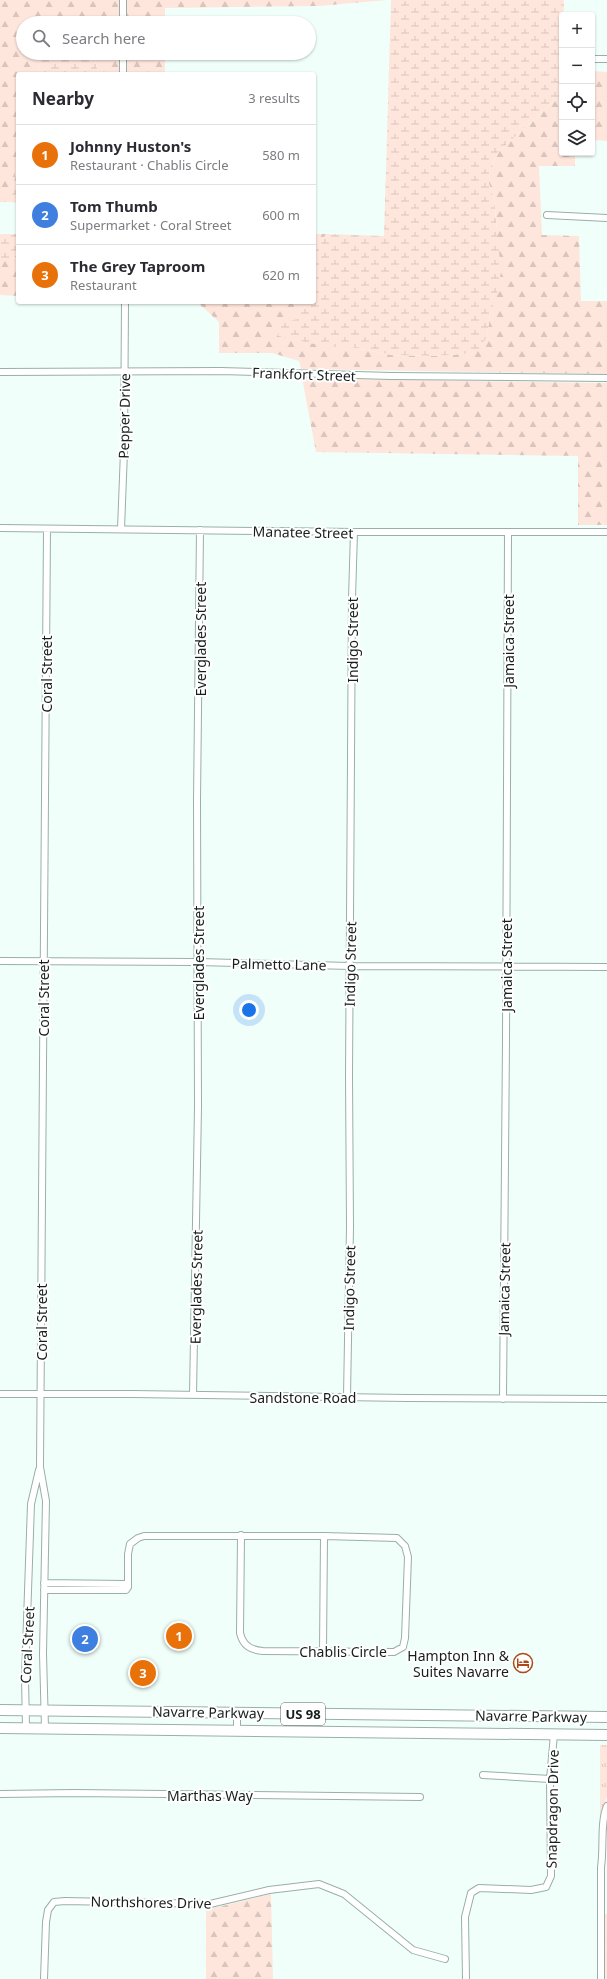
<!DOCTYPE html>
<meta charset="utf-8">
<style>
body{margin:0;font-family:"Noto Sans",sans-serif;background:#f2f2f3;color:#2b2b33}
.controls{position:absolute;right:12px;top:12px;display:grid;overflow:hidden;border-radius:4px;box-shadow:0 1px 3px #0004}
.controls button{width:36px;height:36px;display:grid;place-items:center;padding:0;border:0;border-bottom:1px solid #e1e1e2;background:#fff;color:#2b2b33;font:20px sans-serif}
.you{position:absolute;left:249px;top:1010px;width:14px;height:14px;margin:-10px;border:3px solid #fff;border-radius:50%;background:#1a73e8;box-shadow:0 0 0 6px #1a73e833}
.badge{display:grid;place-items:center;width:26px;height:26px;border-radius:50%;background:#ad4917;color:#fff;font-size:13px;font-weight:700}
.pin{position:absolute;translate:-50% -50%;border:2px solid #fff;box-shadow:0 1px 4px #0006}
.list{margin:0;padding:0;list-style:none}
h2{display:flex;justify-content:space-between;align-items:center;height:52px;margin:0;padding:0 16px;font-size:17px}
h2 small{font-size:13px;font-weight:400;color:#7c7c81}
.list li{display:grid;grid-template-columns:26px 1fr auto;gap:12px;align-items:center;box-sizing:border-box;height:60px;padding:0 16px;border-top:1px solid #e1e1e2}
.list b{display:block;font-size:15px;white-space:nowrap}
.list p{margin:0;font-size:13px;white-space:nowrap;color:#7c7c81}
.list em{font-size:13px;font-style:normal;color:#7c7c81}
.icon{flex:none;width:22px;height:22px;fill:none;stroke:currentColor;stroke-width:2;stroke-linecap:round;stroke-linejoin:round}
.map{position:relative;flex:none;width:607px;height:1979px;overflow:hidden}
.search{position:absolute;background:#fff;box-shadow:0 1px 3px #0004;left:16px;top:16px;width:300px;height:44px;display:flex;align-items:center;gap:10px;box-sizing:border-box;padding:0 14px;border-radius:22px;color:#7c7c81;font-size:15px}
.panel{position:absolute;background:#fff;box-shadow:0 1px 3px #0004;left:16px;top:72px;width:300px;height:232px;border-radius:4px}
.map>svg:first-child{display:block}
.grass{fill:url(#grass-tufts)}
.forest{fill:url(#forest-firs)}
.wetland{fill:url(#wetland-marsh)}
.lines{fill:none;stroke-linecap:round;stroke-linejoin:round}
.minor-casing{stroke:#99afa8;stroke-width:8}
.trunk-casing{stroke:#99afa8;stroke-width:12}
.minor{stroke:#fff;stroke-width:6}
.trunk{stroke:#fff;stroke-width:10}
.labels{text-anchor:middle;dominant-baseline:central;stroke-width:4;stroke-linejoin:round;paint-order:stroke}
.shield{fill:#fff;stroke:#5c6260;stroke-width:1}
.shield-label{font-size:13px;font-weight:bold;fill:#161f1c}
.street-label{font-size:14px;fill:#161f1c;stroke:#fff}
.poi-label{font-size:14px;fill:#161f1c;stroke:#fff;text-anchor:end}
</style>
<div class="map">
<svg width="607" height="1979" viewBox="0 0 607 1979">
<defs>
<pattern id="grass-tufts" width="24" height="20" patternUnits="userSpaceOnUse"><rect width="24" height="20" fill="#fee6dd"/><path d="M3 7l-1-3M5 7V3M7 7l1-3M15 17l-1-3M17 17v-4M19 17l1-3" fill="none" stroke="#d9c5bd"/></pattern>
<pattern id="forest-firs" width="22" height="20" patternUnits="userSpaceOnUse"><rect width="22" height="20" fill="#fee6dd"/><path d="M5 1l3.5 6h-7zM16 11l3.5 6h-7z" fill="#d9c5bd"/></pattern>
<pattern id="wetland-marsh" width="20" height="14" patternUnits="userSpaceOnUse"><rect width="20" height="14" fill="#fee6dd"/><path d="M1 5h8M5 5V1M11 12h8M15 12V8" fill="none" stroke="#d9c5bd"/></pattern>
</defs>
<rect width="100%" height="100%" fill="#f1fffa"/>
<path class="grass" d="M 600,1745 L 607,1745 L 607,1797 L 601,1812 L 600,1855 Z"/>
<path class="forest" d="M 0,0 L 119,0 L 119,23 L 23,23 L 23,53 L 44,53 L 37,74 L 18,74 L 18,154 L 11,202 L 0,202 Z
M 126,0 L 388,0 L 319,6 L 165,8 L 165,23 L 127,23 Z
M 94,53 L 120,53 L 120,74 L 98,74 Z
M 127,53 L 165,53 L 165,74 L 127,74 Z
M 592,71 L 607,72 L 607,141 L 592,140 Z
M 562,94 L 562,153 L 575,153 L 575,166 L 539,166 L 542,235 L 579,236 L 581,301 L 607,301 L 607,374 L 301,369 L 299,361 L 272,353 L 219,353 L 219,322 L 197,302 L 308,302 L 295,320 L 328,347 L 351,347 L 392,355 L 434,356 L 475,353 L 487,337 L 490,314 L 496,299 L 497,228 L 494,199 L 489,184 L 490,169 L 498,152 Z
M 314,234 L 326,234 L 320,245 L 314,249 Z
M 18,253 L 18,296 L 0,295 L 0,261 L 11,261 Z
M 302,378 L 607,383 L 607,525 L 578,525 L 578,456 L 316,452 Z
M 271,1894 L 273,1979 L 206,1979 L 206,1908 L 218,1907 Z
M 605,1914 L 607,1914 L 607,1979 L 605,1979 Z"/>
<path class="wetland" d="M 391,0 L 564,0 L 562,94 L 498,152 L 490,169 L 489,184 L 494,199 L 501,272 L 496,299 L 490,314 L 487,337 L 476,353 L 434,356 L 392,355 L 351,347 L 328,347 L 278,336 L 278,323 L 295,320 L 308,302 L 314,302 L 314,249 L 320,245 L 326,234 L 384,236 Z
M 44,53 L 94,53 L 98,74 L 37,74 Z
M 18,154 L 18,203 L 11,202 Z
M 0,234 L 18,234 L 18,253 L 11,261 L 0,261 Z"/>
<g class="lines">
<g class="minor-casing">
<path id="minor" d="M 123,0 L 123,23
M 123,53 L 123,74
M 592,59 L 607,59
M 547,215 L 607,218
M 0,372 L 221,371 L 391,376 L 607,378
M 0,528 L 354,532 L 607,532
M 121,529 L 124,451 L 125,302
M 0,961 L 198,962 L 350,966 L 607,967
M 0,1394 L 132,1394 L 407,1398 L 607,1399
M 193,1395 L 198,1107 L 197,801 L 200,530
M 347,1397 L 350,1227 L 349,1076 L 352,598 L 354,532
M 503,1399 L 506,1041 L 508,532
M 44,1583 L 125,1584 L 128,1587
M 128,1587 L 128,1554 L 130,1544 L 138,1538 L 144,1536 L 324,1536 L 397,1538 L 405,1546 L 408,1557 L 405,1638 L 403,1647 L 394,1652 L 263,1651 C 251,1650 243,1646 240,1633 L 241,1535
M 44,1590 L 126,1590 L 128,1587
M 323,1651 L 324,1536
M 26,1728 L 25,1678 L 31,1504 L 39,1470
M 45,1728 L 43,1654 L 46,1501 L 40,1467 L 47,529
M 237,1731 L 237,1713
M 483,1775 L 550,1779
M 0,1794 L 74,1793 L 420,1797
M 44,1979 L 46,1922 L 48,1910 L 54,1902 L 65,1901 L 210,1904 L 269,1890 L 319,1884 L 344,1894 L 413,1950 L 445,1959
M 466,1979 L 465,1917 L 471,1893 L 479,1888 L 531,1890 L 546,1887 L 551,1876 L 550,1779 L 554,1734
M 601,1979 L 601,1867 C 604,1849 600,1822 607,1806"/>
</g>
<g class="trunk-casing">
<path id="trunk" d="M 0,1710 L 607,1717
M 0,1728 L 607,1735"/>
</g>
<use href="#minor" class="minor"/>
<use href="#trunk" class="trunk"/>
</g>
<defs>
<g id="hotel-ring" transform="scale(1)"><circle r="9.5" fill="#fff" stroke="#ad4917" stroke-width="1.5"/><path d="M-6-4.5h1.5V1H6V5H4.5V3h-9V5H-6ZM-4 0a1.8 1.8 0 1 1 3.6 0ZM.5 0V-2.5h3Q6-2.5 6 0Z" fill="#ad4917"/></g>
</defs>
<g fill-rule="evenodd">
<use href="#hotel-ring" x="523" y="1663"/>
</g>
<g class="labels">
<rect class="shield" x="281" y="1703" width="44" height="22" rx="3"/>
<g class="shield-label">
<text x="303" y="1714">US 98</text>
</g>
<g class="street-label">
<text transform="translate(304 374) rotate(2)">Frankfort Street</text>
<text transform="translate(124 416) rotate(-89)">Pepper Drive</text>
<text transform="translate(303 532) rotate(1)">Manatee Street</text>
<text transform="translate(200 639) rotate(-90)">Everglades Street</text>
<text transform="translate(352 640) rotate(-90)">Indigo Street</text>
<text transform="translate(508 641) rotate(-90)">Jamaica Street</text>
<text transform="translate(46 674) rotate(-90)">Coral Street</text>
<text transform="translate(198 963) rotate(-90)">Everglades Street</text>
<text transform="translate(279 964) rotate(1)">Palmetto Lane</text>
<text transform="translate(350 964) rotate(-89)">Indigo Street</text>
<text transform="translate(506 965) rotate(-90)">Jamaica Street</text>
<text transform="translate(43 998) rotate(-90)">Coral Street</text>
<text transform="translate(196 1287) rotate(-89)">Everglades Street</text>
<text transform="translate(349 1288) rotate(-89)">Indigo Street</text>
<text transform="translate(504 1289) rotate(-89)">Jamaica Street</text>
<text transform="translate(41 1322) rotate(-90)">Coral Street</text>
<text x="303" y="1397">Sandstone Road</text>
<text transform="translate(27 1645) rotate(-87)">Coral Street</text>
<text x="343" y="1651">Chablis Circle</text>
<text transform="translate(208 1712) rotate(1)">Navarre Parkway</text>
<text transform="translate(531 1716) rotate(1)">Navarre Parkway</text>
<text x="210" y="1795">Marthas Way</text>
<text transform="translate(552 1809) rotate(-89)">Snapdragon Drive</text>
<text transform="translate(151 1902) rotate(1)">Northshores Drive</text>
</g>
<g class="poi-label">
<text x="509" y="1655">Hampton Inn &amp;<tspan x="509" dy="16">Suites Navarre</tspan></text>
</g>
</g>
</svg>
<div class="controls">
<button>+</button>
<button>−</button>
<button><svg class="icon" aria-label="locate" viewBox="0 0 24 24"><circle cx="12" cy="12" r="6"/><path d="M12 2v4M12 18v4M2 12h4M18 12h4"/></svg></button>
<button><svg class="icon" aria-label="layers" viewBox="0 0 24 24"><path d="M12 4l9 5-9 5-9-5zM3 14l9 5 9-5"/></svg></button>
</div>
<div class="you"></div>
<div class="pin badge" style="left:179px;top:1636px;background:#e8710a">1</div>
<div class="pin badge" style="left:85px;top:1639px;background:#3f7fe0">2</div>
<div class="pin badge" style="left:143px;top:1673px;background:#e8710a">3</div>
<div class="search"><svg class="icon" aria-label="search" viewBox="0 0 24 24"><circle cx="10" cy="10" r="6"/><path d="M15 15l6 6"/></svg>Search here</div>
<section class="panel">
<h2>Nearby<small>3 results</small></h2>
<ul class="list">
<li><span class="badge" style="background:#e8710a">1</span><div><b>Johnny Huston's</b><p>Restaurant · Chablis Circle</p></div><em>580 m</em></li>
<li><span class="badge" style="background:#3f7fe0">2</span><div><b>Tom Thumb</b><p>Supermarket · Coral Street</p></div><em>600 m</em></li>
<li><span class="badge" style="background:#e8710a">3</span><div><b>The Grey Taproom</b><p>Restaurant</p></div><em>620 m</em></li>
</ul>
</section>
</div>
